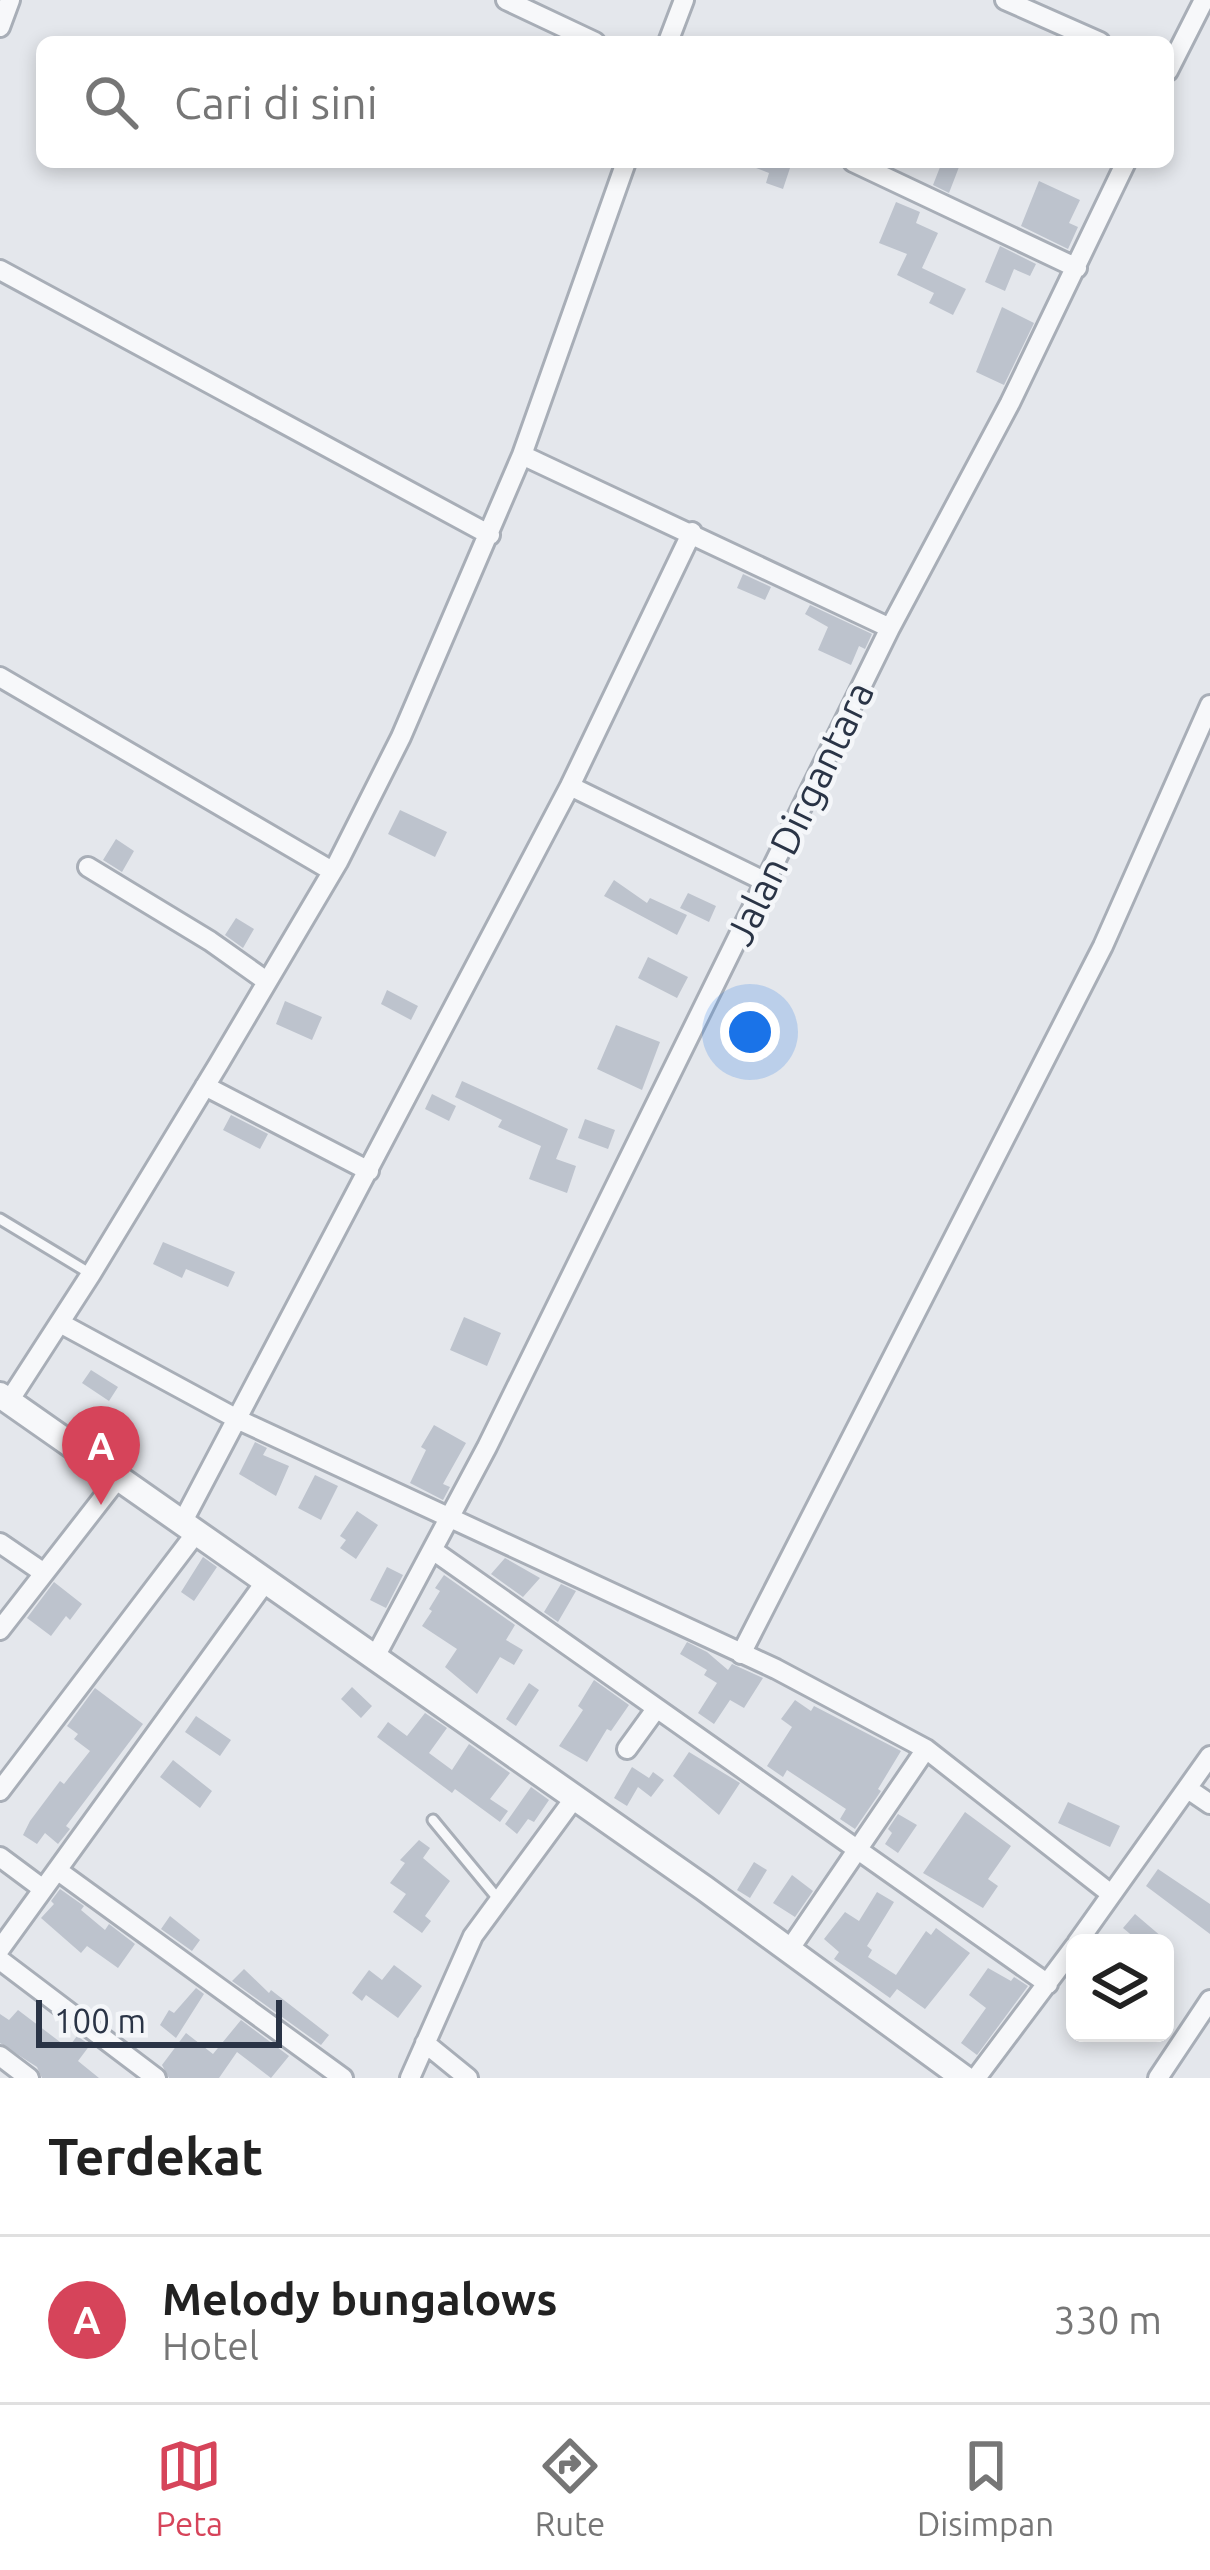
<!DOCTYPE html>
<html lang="id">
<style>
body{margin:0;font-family:Ubuntu,sans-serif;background:#f2f2f2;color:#222}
.controls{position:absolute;right:36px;bottom:36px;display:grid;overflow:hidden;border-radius:18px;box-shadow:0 6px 18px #0003}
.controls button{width:108px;height:108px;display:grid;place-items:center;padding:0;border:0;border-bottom:3px solid #e0e0e0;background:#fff;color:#222;font:60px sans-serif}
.scale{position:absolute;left:36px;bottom:30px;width:246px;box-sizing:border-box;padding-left:12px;border:6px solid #2a3446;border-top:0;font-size:33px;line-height:42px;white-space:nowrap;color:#2a3446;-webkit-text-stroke:9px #f4f6f9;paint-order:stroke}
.you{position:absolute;left:750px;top:1032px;width:42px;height:42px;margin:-30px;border:9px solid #fff;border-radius:50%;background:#1a73e8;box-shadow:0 0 0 18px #1a73e833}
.badge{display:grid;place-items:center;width:78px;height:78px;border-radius:50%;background:#d6445a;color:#fff;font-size:39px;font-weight:700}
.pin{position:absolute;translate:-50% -99px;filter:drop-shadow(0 3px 6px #0008)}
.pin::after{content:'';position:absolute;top:63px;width:42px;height:36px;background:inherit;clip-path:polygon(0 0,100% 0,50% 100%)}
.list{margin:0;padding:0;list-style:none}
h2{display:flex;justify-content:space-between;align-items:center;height:156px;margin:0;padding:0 48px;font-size:51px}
h2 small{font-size:39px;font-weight:400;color:#767676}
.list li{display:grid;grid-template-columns:78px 1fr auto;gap:36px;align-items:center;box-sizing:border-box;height:168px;padding:0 48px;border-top:3px solid #e0e0e0}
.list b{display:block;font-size:45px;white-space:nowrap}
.list p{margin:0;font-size:39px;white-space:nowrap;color:#767676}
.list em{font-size:39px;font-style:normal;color:#767676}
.icon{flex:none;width:66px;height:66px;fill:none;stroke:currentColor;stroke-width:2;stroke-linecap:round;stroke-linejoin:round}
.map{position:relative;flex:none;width:1210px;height:2078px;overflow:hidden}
.search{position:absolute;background:#fff;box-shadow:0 6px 18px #0003;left:36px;right:36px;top:36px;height:132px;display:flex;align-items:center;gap:30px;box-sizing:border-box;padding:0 42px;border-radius:18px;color:#767676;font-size:45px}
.sheet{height:324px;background:#fff}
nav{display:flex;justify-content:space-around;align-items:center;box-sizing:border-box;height:168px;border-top:3px solid #e0e0e0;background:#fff;font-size:33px;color:#767676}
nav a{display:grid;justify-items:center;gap:6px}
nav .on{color:#d6445a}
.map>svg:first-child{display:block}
.building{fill:#bdc3cd}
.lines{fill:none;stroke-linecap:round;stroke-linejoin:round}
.service-casing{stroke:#a8aeb7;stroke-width:15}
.minor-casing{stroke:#a8aeb7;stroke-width:24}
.tertiary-casing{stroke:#a8aeb7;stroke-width:30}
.service{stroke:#f7f8fa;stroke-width:9}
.minor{stroke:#f7f8fa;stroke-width:18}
.tertiary{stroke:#f7f8fa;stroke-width:24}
.labels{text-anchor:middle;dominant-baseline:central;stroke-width:9;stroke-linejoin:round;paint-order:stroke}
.street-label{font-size:39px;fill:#2a3446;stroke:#f4f6f9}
</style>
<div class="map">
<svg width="1210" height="2078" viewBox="0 0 1210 2078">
<rect width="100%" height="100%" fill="#e4e7ec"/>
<path class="building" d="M 792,162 L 783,189 L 766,183 L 769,173 L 743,163 Z
M 942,162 L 959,167 L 949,193 L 933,185 Z
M 1039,181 L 1080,200 L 1069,223 L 1078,227 L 1068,249 L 1021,226 Z
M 896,202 L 920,212 L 916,223 L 938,233 L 922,268 L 966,289 L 953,315 L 929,303 L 934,293 L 897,275 L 907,254 L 879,243 Z
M 1000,246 L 1036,264 L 1030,276 L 1014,269 L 1005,291 L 985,282 Z
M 1002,307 L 1034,323 L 1004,385 L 976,372 Z
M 743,574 L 771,587 L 765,600 L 737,588 Z
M 810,605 L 872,634 L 865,649 L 859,646 L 851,665 L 818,650 L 828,627 L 805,614 Z
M 400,810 L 447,832 L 435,857 L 388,834 Z
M 116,839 L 134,851 L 122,872 L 103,860 Z
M 614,880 L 647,903 L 650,898 L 687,915 L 677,935 L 604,896 Z
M 688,893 L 716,906 L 709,922 L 680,908 Z
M 236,918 L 254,929 L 243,948 L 225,935 Z
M 648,957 L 688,977 L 677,998 L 638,978 Z
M 387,990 L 418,1006 L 411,1020 L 381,1004 Z
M 285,1001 L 322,1017 L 312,1040 L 276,1024 Z
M 616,1025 L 660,1042 L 642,1090 L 597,1069 Z
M 462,1081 L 568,1129 L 556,1159 L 576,1166 L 567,1193 L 529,1179 L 541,1146 L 498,1127 L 502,1120 L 455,1097 Z
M 432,1094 L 456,1106 L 449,1121 L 425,1109 Z
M 231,1115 L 268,1134 L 260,1149 L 223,1130 Z
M 585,1119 L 615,1130 L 608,1149 L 578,1138 Z
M 163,1242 L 235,1272 L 228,1287 L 186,1269 L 182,1278 L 153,1264 Z
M 464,1317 L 501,1333 L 487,1366 L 450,1350 Z
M 91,1370 L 118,1387 L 109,1401 L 82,1383 Z
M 111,1413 L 130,1424 L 117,1446 L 99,1435 Z
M 434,1425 L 466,1443 L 443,1484 L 450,1487 L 443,1500 L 410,1483 L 426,1450 L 421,1447 Z
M 255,1442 L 267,1448 L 263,1455 L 289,1466 L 276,1496 L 239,1474 Z
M 315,1475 L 338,1486 L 321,1520 L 298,1508 Z
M 357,1511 L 378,1525 L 356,1559 L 340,1548 L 346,1540 L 340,1536 Z
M 203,1557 L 217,1567 L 194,1601 L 181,1592 Z
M 505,1558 L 540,1578 L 523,1597 L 491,1574 Z
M 387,1567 L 403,1575 L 386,1608 L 370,1600 Z
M 444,1575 L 515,1625 L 506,1640 L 523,1650 L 514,1665 L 500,1657 L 477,1694 L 445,1667 L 457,1649 L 422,1626 L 432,1611 L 429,1609 L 440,1591 L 435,1588 Z
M 54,1582 L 82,1604 L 70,1620 L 66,1616 L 51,1636 L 27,1618 Z
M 561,1584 L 576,1591 L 558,1622 L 544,1612 Z
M 687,1642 L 707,1652 L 728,1670 L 732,1664 L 763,1678 L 744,1708 L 730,1700 L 714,1724 L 698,1713 L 717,1683 L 704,1675 L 707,1670 L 680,1654 Z
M 594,1680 L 629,1705 L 611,1731 L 607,1729 L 587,1762 L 559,1746 L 583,1710 L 578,1706 Z
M 529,1683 L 539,1690 L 516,1726 L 506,1719 Z
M 352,1687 L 372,1706 L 361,1718 L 341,1699 Z
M 95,1688 L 143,1724 L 66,1826 L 70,1829 L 58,1844 L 45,1833 L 37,1844 L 23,1835 L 30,1821 L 60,1781 L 64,1784 L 90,1751 L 74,1739 L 78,1734 L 67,1726 Z
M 795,1700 L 811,1711 L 814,1706 L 901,1751 L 878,1789 L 881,1791 L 855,1829 L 840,1819 L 846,1809 L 787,1770 L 783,1777 L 767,1766 L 792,1727 L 781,1719 Z
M 425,1713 L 447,1728 L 429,1753 L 452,1770 L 469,1744 L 510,1773 L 490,1799 L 508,1811 L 500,1822 L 455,1789 L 452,1793 L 377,1737 L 388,1722 L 407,1736 Z
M 196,1716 L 231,1740 L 220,1756 L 185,1732 Z
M 689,1752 L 740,1783 L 719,1815 L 673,1776 Z
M 173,1760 L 212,1791 L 200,1808 L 160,1777 Z
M 632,1767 L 649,1778 L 653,1772 L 664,1780 L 651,1797 L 638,1787 L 627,1806 L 614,1798 Z
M 531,1787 L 549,1800 L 534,1822 L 528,1819 L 517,1834 L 505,1824 Z
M 1068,1802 L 1120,1826 L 1110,1847 L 1058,1823 Z
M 965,1812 L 1011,1846 L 988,1879 L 998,1886 L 983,1908 L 923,1873 Z
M 898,1814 L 917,1825 L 898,1853 L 885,1844 L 892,1833 L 888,1829 Z
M 419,1840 L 430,1848 L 423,1858 L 450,1881 L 425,1916 L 431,1921 L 422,1933 L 393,1912 L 406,1894 L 390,1883 L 405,1863 L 400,1860 Z
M 754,1862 L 767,1870 L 750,1898 L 737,1890 Z
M 1158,1869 L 1210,1904 L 1210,1934 L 1146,1886 Z
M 792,1875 L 813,1891 L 795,1917 L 773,1903 Z
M 60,1889 L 84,1906 L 81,1910 L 105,1930 L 109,1924 L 135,1944 L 118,1968 L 87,1946 L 81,1953 L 41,1918 L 54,1904 L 51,1901 Z
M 877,1892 L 894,1902 L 867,1946 L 872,1950 L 868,1957 L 896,1975 L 926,1931 L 931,1935 L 936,1928 L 970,1953 L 925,2009 L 897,1989 L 890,1998 L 856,1974 L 834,1959 L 839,1952 L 824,1939 L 845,1912 L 859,1921 Z
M 1135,1914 L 1169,1943 L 1141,1943 L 1123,1928 Z
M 170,1916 L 200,1940 L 192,1951 L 161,1929 Z
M 394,1965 L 422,1986 L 398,2018 L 366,1995 L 362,2001 L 352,1993 L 369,1970 L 382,1980 Z
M 988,1968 L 1011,1981 L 1014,1977 L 1028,1986 L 977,2055 L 961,2043 L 986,2008 L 969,1995 Z
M 244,1969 L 269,1993 L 271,1990 L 329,2035 L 321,2045 L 232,1981 Z
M 196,1988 L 204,1994 L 176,2038 L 160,2025 L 169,2010 L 174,2013 Z
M 18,2010 L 68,2048 L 77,2036 L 90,2045 L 78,2061 L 99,2078 L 42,2078 L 37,2067 L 0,2043 L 0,2014 L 9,2020 Z
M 241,2020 L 289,2056 L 271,2078 L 237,2052 L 219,2078 L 169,2078 L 162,2065 L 186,2033 L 213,2054 Z"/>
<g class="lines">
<g class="service-casing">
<path id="service" d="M 0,1219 L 91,1274
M 433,1820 L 499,1900"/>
</g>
<g class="minor-casing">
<path id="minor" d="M 506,0 L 595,42
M 1005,0 L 1100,42
M 0,27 L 10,0
M 668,42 L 684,0
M 1168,71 L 1204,0
M 853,162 L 1077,268
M 0,270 L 490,535
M 522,455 L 890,628
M 0,677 L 332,871
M 570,786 L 766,882
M 88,867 L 210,941 L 265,980
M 205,1086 L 369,1171
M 60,1323 L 239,1420 L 776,1669 L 926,1749 L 1111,1894
M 9,1401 L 91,1274 L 218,1065 L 338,862 L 401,737 L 522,455 L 626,162
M 182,1523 L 570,786 L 692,532
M 0,1543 L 44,1573
M 434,1551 L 1048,1984
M 0,1630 L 119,1477
M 741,1654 L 1103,946 L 1210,705
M 375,1657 L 487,1447 L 890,628 L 1010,403 L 1126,162
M 627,1749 L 656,1709
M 1188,1789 L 1210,1804
M 0,1791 L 196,1533
M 0,1857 L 43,1889
M 57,1870 L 343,2078
M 1077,1943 L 1210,1756
M 0,1949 L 266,1581
M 789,1950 L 926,1749
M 0,1960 L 156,2078
M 425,2043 L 468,2078
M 0,2056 L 29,2078
M 410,2078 L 473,1936 L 573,1800
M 976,2078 L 1075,1946
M 1158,2078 L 1210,2000"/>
</g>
<g class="tertiary-casing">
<path id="tertiary" d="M 0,1395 L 704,1888 L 964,2078"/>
</g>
<use href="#service" class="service"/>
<use href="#minor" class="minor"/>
<use href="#tertiary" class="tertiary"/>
</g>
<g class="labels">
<g class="street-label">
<text transform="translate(799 813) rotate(-64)">Jalan Dirgantara</text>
</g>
</g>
</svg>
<div class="controls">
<button><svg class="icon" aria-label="layers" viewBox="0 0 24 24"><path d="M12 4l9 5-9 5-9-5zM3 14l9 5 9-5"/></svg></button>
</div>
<div class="scale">100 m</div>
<div class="you"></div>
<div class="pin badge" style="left:101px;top:1505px">A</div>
<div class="search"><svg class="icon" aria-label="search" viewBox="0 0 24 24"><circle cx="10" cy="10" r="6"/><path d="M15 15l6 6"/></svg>Cari di sini</div>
</div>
<section class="sheet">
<h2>Terdekat<small></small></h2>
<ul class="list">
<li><span class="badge">A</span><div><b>Melody bungalows</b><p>Hotel</p></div><em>330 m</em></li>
</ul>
</section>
<nav>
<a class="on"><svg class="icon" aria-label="map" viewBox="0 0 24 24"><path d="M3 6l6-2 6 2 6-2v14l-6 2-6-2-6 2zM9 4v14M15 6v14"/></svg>Peta</a>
<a><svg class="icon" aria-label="directions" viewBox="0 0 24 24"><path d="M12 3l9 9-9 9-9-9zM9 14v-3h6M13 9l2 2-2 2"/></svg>Rute</a>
<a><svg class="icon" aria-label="saved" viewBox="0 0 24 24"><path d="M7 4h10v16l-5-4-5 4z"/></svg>Disimpan</a>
</nav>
